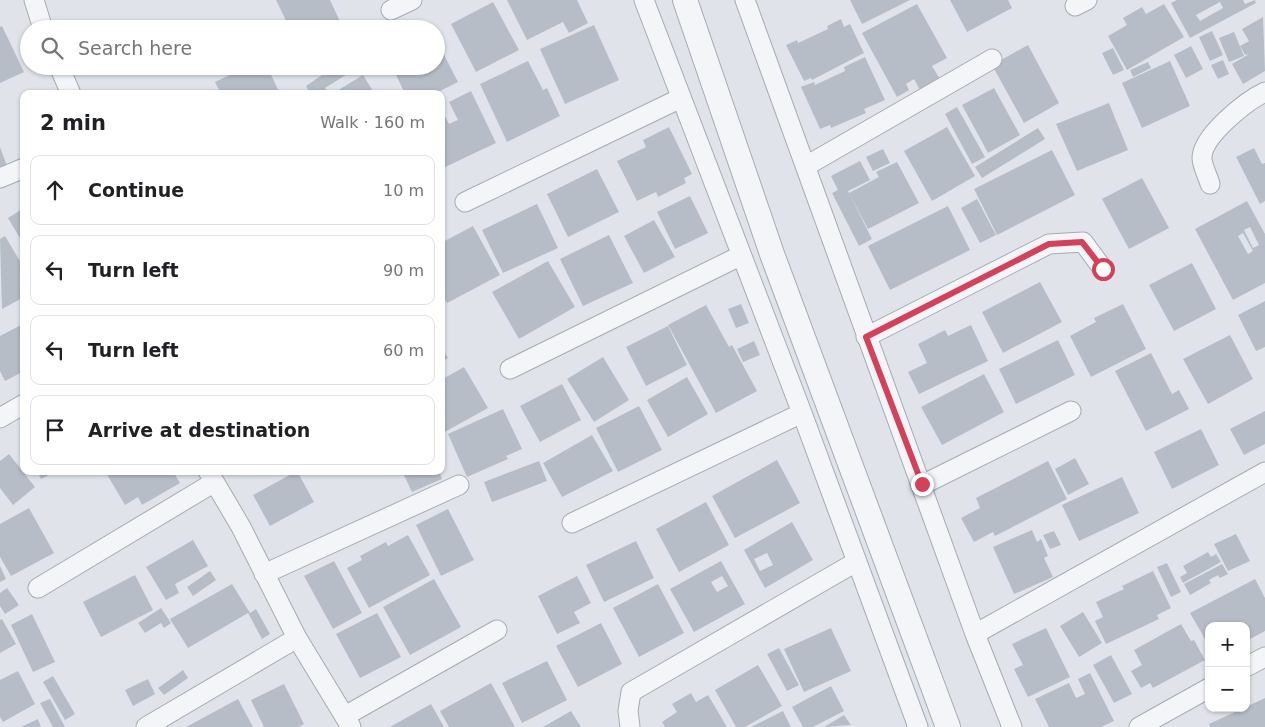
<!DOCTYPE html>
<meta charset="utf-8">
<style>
body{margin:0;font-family:"DejaVu Sans",sans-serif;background:#f6f6f6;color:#202124}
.controls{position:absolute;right:15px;bottom:15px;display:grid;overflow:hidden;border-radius:10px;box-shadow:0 1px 4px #0004}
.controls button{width:45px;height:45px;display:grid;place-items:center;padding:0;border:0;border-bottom:1px solid #e0e0e0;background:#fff;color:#202124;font:25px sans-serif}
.stop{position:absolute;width:15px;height:15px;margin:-11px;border:4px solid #d3415a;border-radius:50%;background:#fff}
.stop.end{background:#d3415a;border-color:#fff;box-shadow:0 1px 5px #0008}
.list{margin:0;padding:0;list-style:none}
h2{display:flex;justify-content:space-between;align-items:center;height:65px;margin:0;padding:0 20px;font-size:21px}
h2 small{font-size:16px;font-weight:400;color:#757577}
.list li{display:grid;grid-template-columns:32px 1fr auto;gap:15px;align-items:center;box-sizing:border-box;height:70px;margin:0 10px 10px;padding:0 10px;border:1px solid #e0e0e0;border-radius:10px}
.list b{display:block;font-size:19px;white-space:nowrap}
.list em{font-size:16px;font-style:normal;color:#757577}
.icon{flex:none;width:28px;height:28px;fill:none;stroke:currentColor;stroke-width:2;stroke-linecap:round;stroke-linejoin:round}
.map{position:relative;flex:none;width:1265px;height:727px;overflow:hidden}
.search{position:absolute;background:#fff;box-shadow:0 1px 4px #0004;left:20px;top:20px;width:425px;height:55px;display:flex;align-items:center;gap:12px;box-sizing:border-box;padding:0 18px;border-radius:28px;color:#757577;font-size:19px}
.panel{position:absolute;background:#fff;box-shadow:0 1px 4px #0004;left:20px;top:90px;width:425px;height:385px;border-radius:10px}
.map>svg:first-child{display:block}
.building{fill:#b7bdc7;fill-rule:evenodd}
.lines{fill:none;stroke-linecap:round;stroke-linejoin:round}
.minor-casing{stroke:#a5abb4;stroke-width:21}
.tertiary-casing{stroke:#a5abb4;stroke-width:26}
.minor{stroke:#f3f5f8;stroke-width:19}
.tertiary{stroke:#f3f5f8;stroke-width:24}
.route{stroke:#d3415a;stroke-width:6}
</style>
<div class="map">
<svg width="1265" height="727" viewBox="0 0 1265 727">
<rect width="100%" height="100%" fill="#e0e4ea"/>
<path class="building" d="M 276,0 L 330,0 L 343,28 L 290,29 Z
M 507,0 L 577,0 L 588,23 L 569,33 L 563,22 L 527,40 Z
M 850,0 L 910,0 L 862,24 Z
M 950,0 L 1008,0 L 1012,8 L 967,32 Z
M 1177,0 L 1243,0 L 1245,4 L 1255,0 L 1256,3 L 1190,38 L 1171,3 ZM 1220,2 L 1223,8 L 1200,21 L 1196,15 Z
M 493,2 L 519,50 L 476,72 L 451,24 Z
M 917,4 L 947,58 L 932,66 L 940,79 L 920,90 L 914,79 L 906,84 L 909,90 L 897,97 L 862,33 Z
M 1164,4 L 1184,37 L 1127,70 L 1108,36 L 1127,25 L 1123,18 L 1142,7 L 1146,14 Z
M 1263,17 L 1265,71 L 1243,84 L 1232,64 L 1249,54 L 1245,55 L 1240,46 L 1249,41 L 1242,29 Z
M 841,19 L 844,27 L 850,24 L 864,53 L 812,80 L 811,78 L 804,81 L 786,45 L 797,40 L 798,43 L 828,29 L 827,26 Z
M 594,25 L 619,80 L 565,104 L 540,49 Z
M 2,26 L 24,72 L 0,83 L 0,27 Z
M 1212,31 L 1223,55 L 1210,61 L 1199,37 Z
M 1234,32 L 1244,56 L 1229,62 L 1219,38 Z
M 436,39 L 458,82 L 434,94 L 405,94 L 392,66 L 436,66 Z
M 1028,45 L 1059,103 L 1024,123 L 992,65 Z
M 1191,46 L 1203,69 L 1186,78 L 1174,55 Z
M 1113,48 L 1124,70 L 1113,75 L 1102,53 Z
M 865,57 L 885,100 L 864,109 L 866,113 L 831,128 L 830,125 L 820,129 L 801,87 L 814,82 L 815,85 L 845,71 L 844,67 Z
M 1223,60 L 1229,74 L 1218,79 L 1211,65 Z
M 528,61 L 543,90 L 547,88 L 560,116 L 507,142 L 480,84 Z
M 1170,61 L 1190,106 L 1142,128 L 1122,83 Z
M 1148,62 L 1151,68 L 1133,77 L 1130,70 Z
M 248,66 L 267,66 L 280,94 L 221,94 L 215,82 Z
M 302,66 L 322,66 L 307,75 Z
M 335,66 L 360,66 L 325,88 L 329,94 L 310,94 L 306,86 Z
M 363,75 L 373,91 L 369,94 L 332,94 Z
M 994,88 L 1020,135 L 988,153 L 962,105 Z
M 471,91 L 496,143 L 441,169 L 441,108 L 449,124 L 458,120 L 449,102 Z
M 1109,103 L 1128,150 L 1077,171 L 1056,124 Z
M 957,107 L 985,157 L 972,164 L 945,114 Z
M 669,127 L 692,174 L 684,178 L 686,183 L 658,197 L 656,192 L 637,201 L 617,161 L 646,147 L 643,140 Z
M 947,127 L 975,176 L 932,201 L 904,151 Z
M 1038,128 L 1045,139 L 982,178 L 975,167 Z
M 0,147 L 7,166 L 0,168 Z
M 1254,148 L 1262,164 L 1265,163 L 1265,201 L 1260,204 L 1236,157 Z
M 883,149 L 890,163 L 873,171 L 866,157 Z
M 1052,150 L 1075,195 L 997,235 L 974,189 Z
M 860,161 L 870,180 L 848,191 L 872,239 L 859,246 L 832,193 L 838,190 L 831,176 Z
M 897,162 L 919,203 L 868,229 L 849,193 L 879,177 L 876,172 Z
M 597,169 L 619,212 L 568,237 L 547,194 Z
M 1142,178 L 1169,228 L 1129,249 L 1102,199 Z
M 690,196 L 708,233 L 675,249 L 657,212 Z
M 977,199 L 996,235 L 980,243 L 961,208 Z
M 1247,201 L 1265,234 L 1265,283 L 1233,300 L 1195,229 ZM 1250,227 L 1259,245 L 1253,248 L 1244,230 ZM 1243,233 L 1253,251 L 1248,254 L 1238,236 Z
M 537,204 L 558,248 L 503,273 L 482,230 Z
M 948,206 L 970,250 L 890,290 L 868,246 Z
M 24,208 L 24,245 L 8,218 Z
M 654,220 L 675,257 L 644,273 L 624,236 Z
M 473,226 L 500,275 L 447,303 L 441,292 L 441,243 Z
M 609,235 L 633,283 L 583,306 L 560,259 Z
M 5,236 L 24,268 L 24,297 L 2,309 L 0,239 Z
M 548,261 L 575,307 L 519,339 L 492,292 Z
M 1192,263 L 1216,309 L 1174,331 L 1149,285 Z
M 1040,282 L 1062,322 L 1003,353 L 982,312 Z
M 1265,301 L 1265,347 L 1256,351 L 1238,315 Z
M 741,304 L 749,323 L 736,328 L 728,309 Z
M 1123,304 L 1146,349 L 1091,377 L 1070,336 L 1096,322 L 1094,318 Z
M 706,305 L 729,347 L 732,345 L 757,391 L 716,413 L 668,325 Z
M 21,325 L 24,330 L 24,371 L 5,381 L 0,371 L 0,336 Z
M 971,325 L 988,361 L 919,394 L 908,372 L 927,363 L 918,344 L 945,330 L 948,336 Z
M 668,326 L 687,365 L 646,386 L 626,347 Z
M 1230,335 L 1253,379 L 1208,404 L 1183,359 Z
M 1058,340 L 1075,375 L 1016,404 L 999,369 Z
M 754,341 L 760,355 L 743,362 L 737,349 Z
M 441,347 L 448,358 L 441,362 Z
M 1151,353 L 1172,394 L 1179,390 L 1189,409 L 1146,431 L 1115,371 Z
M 603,357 L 629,400 L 594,422 L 567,379 Z
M 464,367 L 488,408 L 441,434 L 441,380 Z
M 984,374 L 1004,412 L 942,445 L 921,407 Z
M 687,377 L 708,414 L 668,437 L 647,400 Z
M 562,384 L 581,420 L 540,442 L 520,406 Z
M 639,406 L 662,450 L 618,472 L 596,428 Z
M 503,409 L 522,449 L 506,456 L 508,459 L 467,477 L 448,434 Z
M 1265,411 L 1265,444 L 1244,455 L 1230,429 Z
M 1201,429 L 1219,465 L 1172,489 L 1154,452 Z
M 592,435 L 613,471 L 562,497 L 543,463 Z
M 9,454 L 35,487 L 13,505 L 0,488 L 0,461 Z
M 1075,458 L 1089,484 L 1068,495 L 1055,469 Z
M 777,460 L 800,503 L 735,538 L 712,496 Z
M 539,461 L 547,481 L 492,502 L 484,482 Z
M 1048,461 L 1067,499 L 995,536 L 993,532 L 974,542 L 961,518 L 980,508 L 976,498 Z
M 37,471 L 52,471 L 53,473 L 41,479 Z
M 105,471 L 173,471 L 180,483 L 142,505 L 138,497 L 125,505 Z
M 297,471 L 314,502 L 270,526 L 253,495 Z
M 402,471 L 439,471 L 442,479 L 412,492 Z
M 1122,477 L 1139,513 L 1079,541 L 1062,505 Z
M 706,502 L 729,545 L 679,572 L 656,529 Z
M 29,508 L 54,553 L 11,576 L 0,557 L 0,524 Z
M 448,509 L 474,560 L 441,576 L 416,525 Z
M 792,522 L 813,560 L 765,588 L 744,550 ZM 767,553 L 773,565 L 760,571 L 754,559 Z
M 1032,530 L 1037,542 L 1041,539 L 1048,556 L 1044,558 L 1053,577 L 1014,594 L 993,547 Z
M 1054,531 L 1061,545 L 1050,549 L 1043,535 Z
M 1236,534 L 1250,561 L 1228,571 L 1214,544 Z
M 408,535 L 430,575 L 369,608 L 347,568 L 362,560 L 360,556 L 386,542 L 388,546 Z
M 193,540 L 208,566 L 175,584 L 179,593 L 166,600 L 146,567 Z
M 636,541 L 654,578 L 604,602 L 586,565 Z
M 1208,552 L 1211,557 L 1216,554 L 1221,562 L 1183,583 L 1180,577 L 1187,573 L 1183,566 Z
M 334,561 L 362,613 L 333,629 L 304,576 Z
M 721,561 L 745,604 L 694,632 L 670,589 ZM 722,576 L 728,586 L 717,592 L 711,582 Z
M 1167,563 L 1181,592 L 1171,597 L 1157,567 Z
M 1222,564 L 1228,574 L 1220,578 L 1218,575 L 1209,580 L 1211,583 L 1190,595 L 1184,584 Z
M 0,566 L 6,579 L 0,582 Z
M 210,571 L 216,580 L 193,596 L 187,587 Z
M 1153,571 L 1171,608 L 1157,615 L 1159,619 L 1106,644 L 1095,621 L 1103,617 L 1096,602 L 1124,589 L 1122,586 Z
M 135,575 L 153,610 L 101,637 L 83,602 Z
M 577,576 L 591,603 L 574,612 L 580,623 L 557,634 L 538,596 Z
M 434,579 L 461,627 L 410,655 L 383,607 Z
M 1255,579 L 1265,598 L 1265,631 L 1246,641 L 1246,626 L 1209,626 L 1209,646 L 1190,613 Z
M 232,584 L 250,613 L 256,609 L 270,634 L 262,639 L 248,613 L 188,648 L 170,619 Z
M 658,584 L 684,633 L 639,657 L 613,608 Z
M 7,588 L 19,605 L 5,614 L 0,606 L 0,593 Z
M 161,608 L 171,623 L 164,628 L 161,623 L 145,633 L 138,623 Z
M 1083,612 L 1102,643 L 1079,657 L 1060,626 Z
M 377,613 L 401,657 L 360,678 L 336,634 Z
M 32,614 L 55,662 L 33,672 L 11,625 Z
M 2,619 L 16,644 L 0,653 L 0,620 Z
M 601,623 L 622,664 L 578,687 L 556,646 Z
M 1181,624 L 1191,641 L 1194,640 L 1205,660 L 1153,688 L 1150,683 L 1141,688 L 1131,671 L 1142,665 L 1134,650 Z
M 831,628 L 851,671 L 804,692 L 784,649 Z
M 1046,628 L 1070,677 L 1028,697 L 1014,669 L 1023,665 L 1012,644 Z
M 779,648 L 799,685 L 787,691 L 767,654 Z
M 1111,655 L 1132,694 L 1114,703 L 1093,665 Z
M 547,661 L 567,700 L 522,723 L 502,683 Z
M 758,665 L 782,706 L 745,727 L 736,727 L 715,690 Z
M 183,670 L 188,678 L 164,695 L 158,688 Z
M 18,671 L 35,704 L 3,722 L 0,717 L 0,680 Z
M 1090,673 L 1114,721 L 1101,727 L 1049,727 L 1035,699 L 1069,683 L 1076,698 L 1085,694 L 1078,679 Z
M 53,676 L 75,714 L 65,720 L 43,682 Z
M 148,679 L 155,694 L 133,706 L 125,690 Z
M 491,683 L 515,727 L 449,727 L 440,711 Z
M 284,684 L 304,724 L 299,727 L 264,727 L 251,700 Z
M 831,686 L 844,711 L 813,727 L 803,727 L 792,707 Z
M 691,693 L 696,702 L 708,695 L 727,727 L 665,727 L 662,722 L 677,712 L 672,704 Z
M 1265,698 L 1265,727 L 1210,727 L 1209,724 Z
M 50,699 L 65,727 L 53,727 L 40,703 Z
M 238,699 L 253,727 L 186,727 Z
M 431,704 L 444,727 L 390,727 Z
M 571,711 L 581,727 L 543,727 Z
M 783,711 L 791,727 L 751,727 Z
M 844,715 L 851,725 L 824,727 Z
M 38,719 L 41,727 L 21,727 Z"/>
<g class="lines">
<g class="minor-casing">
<path id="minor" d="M 34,0 L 43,29
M 644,0 L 802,413 L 918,727
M 745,0 L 975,634 L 1012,727
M 1075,6 L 1087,0
M 391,10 L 412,0
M 59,66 L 71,94
M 806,166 L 992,59
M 0,178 L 24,168
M 1210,184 C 1208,176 1202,166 1202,158 C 1202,136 1246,101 1265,92
M 465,202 L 681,98
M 866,337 L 1049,244 L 1083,242 L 1103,269
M 510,369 L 740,256
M 0,418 L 24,404
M 208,471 L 241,527 L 297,638 L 351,727
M 922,485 L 1071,411
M 572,523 L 802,413
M 264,574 L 459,485
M 38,588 L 213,483
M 975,634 L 1265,472
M 1246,667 L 1265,657
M 345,716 L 497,630
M 146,727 L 297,638
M 630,727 L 628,711 L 631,692 L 856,562
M 1139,727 L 1209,688"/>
</g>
<g class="tertiary-casing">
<path id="tertiary" d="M 685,0 L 772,254 L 948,727"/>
</g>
<use href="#minor" class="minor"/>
<use href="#tertiary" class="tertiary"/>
</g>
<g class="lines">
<path class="route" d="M 922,484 L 866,337 L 1049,244 L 1082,242 L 1103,269"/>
</g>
</svg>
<div class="controls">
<button>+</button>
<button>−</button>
</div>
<div class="stop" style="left:1103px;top:269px"></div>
<div class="stop end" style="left:922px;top:484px"></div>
<div class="search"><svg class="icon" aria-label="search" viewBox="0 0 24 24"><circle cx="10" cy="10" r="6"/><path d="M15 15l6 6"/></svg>Search here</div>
<section class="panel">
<h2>2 min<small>Walk · 160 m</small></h2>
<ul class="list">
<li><svg class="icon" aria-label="ahead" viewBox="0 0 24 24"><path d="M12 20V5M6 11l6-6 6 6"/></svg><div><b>Continue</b></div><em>10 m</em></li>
<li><svg class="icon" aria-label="left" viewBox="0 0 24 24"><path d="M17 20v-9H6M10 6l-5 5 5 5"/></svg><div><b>Turn left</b></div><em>90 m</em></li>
<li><svg class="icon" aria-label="left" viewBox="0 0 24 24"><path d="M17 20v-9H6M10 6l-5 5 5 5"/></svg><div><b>Turn left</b></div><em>60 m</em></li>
<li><svg class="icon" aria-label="arrive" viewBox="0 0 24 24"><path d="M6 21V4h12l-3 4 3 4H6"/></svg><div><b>Arrive at destination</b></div></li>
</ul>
</section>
</div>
